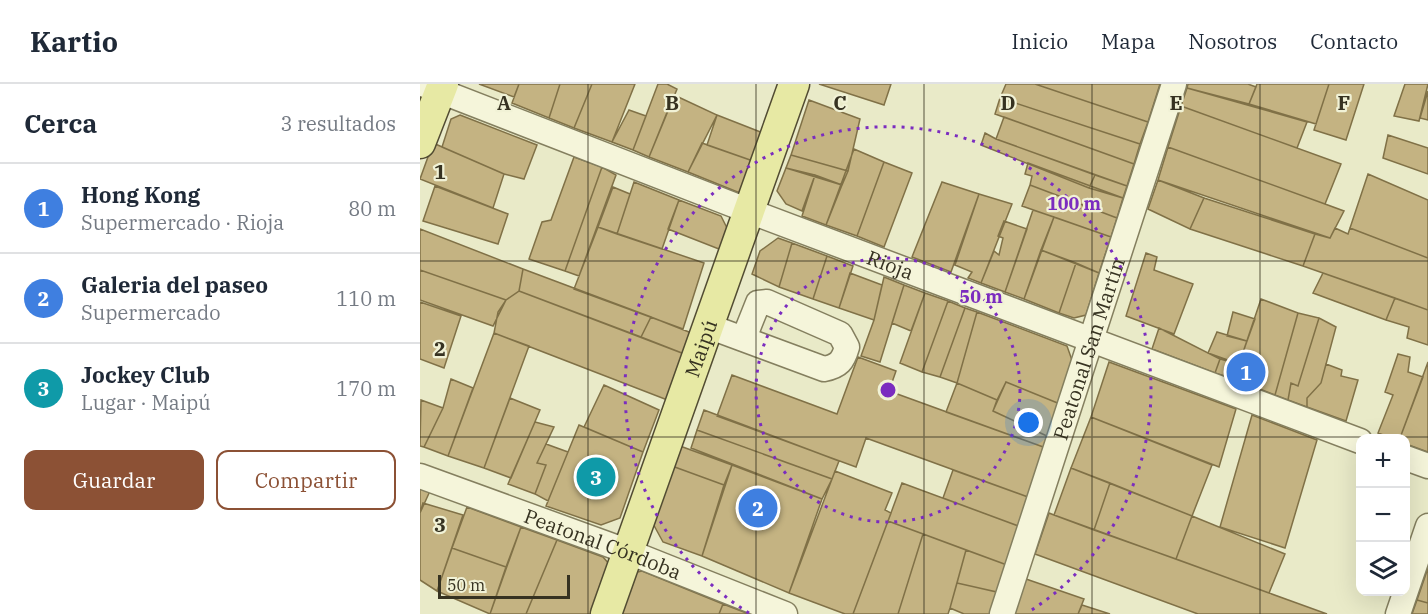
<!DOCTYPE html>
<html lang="es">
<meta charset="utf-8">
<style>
body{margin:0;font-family:"IBM Plex Serif",serif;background:#f2f2f3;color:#1f2937}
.controls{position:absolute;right:18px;bottom:18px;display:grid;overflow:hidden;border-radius:12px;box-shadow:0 6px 24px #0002}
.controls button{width:54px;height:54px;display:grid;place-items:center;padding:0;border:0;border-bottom:2px solid #e0e1e3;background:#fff;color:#1f2937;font:30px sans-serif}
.scale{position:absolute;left:18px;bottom:15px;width:132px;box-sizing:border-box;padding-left:6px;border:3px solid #363221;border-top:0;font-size:16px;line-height:21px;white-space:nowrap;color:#363221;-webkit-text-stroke:4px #f1f2d6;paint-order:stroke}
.you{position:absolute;left:609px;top:339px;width:21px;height:21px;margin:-15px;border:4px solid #fff;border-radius:50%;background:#1a73e8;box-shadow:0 0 0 9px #1a73e833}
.badge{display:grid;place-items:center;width:39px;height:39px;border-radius:50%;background:#8c5135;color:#fff;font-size:20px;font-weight:700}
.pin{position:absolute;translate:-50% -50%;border:3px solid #fff;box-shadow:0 2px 6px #0006}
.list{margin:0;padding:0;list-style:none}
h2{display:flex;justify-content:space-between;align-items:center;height:78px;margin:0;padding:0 24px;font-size:26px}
h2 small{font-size:20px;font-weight:400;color:#747a83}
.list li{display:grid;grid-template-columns:39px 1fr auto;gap:18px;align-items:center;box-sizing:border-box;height:90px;padding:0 24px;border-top:2px solid #e0e1e3}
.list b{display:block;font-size:22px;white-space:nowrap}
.list p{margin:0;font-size:20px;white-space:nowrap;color:#747a83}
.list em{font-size:20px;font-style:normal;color:#747a83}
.actions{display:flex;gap:12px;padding:18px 24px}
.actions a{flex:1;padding:14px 0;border:2px solid #8c5135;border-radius:12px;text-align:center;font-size:21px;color:#8c5135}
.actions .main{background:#8c5135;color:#fff}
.icon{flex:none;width:33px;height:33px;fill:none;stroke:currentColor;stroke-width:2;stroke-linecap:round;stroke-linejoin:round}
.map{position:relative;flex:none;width:1008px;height:530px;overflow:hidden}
header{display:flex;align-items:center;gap:36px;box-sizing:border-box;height:84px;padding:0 30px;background:#fff;border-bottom:2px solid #e0e1e3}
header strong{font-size:28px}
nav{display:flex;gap:33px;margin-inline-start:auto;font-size:21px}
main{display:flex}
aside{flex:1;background:#fff}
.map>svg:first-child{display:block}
.building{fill:#c4b382;stroke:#807147;stroke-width:1.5}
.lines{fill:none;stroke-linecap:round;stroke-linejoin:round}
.minor-casing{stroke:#847f5f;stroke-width:27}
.major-casing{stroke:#524c32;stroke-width:33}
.minor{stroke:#f5f5da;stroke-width:24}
.major{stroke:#e7e9a4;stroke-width:30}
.grid{fill:none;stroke:#363221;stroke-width:1.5;stroke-opacity:0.55}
.ring{fill:none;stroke:#7b2cbf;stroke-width:3;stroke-dasharray:3 6}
.labels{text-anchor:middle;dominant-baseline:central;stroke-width:4.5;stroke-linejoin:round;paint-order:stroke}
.street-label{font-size:20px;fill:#363221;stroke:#f1f2d6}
.grid-label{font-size:20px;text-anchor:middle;font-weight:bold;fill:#363221;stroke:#f1f2d6;stroke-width:4.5;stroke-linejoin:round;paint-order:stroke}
.centre{fill:#7b2cbf;stroke:#f1f2d6;stroke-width:3}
.ring-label{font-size:18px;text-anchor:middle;font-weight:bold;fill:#7b2cbf;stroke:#f1f2d6;stroke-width:4.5;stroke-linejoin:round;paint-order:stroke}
</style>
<header>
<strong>Kartio</strong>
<nav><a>Inicio</a><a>Mapa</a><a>Nosotros</a><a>Contacto</a></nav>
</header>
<main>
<aside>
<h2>Cerca<small>3 resultados</small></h2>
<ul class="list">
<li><span class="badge" style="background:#3f7fe0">1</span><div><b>Hong Kong</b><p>Supermercado · Rioja</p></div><em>80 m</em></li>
<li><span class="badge" style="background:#3f7fe0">2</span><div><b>Galeria del paseo</b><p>Supermercado</p></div><em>110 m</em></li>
<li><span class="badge" style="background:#0f9aa8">3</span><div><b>Jockey Club</b><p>Lugar · Maipú</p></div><em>170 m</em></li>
</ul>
<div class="actions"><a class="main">Guardar</a><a>Compartir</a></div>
</aside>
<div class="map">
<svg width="1008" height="530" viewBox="0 0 1008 530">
<rect width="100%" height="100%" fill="#e9eac8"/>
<path class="building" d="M 59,0 L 99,0 L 94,13 Z
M 99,0 L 140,0 L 129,34 L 92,19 Z
M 140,0 L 172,0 L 154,44 L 129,34 Z
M 172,0 L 215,0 L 192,58 L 154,44 Z
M 238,0 L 247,0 L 257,5 L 229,73 L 213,66 Z
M 399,0 L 471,0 L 464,21 Z
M 586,0 L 615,0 L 728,38 L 720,60 L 580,14 Z
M 615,0 L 740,0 L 728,38 Z
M 768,0 L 828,0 L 836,3 L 829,20 L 767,4 Z
M 837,0 L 909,0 L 896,40 L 829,20 Z
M 909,0 L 944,0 L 926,56 L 894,46 Z
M 985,0 L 1008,0 L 999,37 L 974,32 Z
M 767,4 L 887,38 L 877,64 L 761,22 Z
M 1008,7 L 1008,36 L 1000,34 Z
M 254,11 L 297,31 L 268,88 L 229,73 Z
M 580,14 L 720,60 L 714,80 L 575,30 Z
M 389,16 L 440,35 L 428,87 L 371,71 Z
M 761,22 L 921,80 L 905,120 L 748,63 Z
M 209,26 L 226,32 L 213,66 L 192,58 Z
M 40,31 L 117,61 L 104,95 L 84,90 L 22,63 L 31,35 Z
M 297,31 L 343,49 L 333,77 L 287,61 Z
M 584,33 L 714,80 L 707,102 L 576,55 Z
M 565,49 L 576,55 L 675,91 L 669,104 L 561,61 Z
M 968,51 L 1008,64 L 1008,90 L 963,74 Z
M 13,59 L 84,90 L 73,124 L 0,95 Z
M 282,59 L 333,77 L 320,109 L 268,88 Z
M 748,63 L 905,120 L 924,127 L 910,154 L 738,96 Z
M 434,65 L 464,78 L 437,152 L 406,141 Z
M 371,71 L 428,87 L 422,101 L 366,84 Z
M 154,73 L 182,83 L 145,187 L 109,175 L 122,138 L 131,136 Z
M 464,78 L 492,89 L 464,163 L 437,152 Z
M 608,79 L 703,114 L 697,134 L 610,101 L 612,92 L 605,90 Z
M 182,83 L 196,91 L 159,192 L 145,187 Z
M 366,84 L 395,91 L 382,127 L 366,120 L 357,107 Z
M 948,90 L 1008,116 L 1008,174 L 930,144 Z
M 395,91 L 422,101 L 406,141 L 382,132 Z
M 675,91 L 707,102 L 703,114 L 669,104 Z
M 738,96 L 784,114 L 770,145 L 728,125 Z
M 214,98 L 259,116 L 242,165 L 197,150 Z
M 522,98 L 559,110 L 531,188 L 492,173 Z
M 610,101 L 697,134 L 691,153 L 602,122 Z
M 15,102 L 88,130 L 78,160 L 3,137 Z
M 193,103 L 210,110 L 197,150 L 178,143 Z
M 559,110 L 592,120 L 561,199 L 548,194 L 552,188 L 535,181 Z
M 784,114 L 895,150 L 883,182 L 770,145 Z
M 259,116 L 301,132 L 310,150 L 304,167 L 248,145 Z
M 613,126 L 634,133 L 604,215 L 585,208 Z
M 634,133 L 691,153 L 679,189 L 621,166 Z
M 584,137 L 607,145 L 585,208 L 561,199 L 574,167 L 579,171 L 583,154 L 578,152 Z
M 178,143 L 284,179 L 263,245 L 154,205 Z
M 915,144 L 928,150 L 930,144 L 1008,174 L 1008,226 L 883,182 L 895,150 L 910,154 Z
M 0,145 L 103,185 L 99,207 L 86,216 L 0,186 Z
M 358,154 L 372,159 L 359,203 L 332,190 L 340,167 Z
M 372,159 L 407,172 L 393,215 L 359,203 Z
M 621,166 L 656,179 L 639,229 L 604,215 Z
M 726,169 L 737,173 L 734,186 L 773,200 L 754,250 L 706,232 Z
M 407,172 L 433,182 L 419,224 L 393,215 Z
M 656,179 L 679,189 L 666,231 L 654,234 L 639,229 Z
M 103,185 L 231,233 L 221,253 L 99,207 Z
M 0,186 L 86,216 L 73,242 L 0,216 Z
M 430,189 L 462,201 L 454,236 L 419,224 Z
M 903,189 L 975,214 L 966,236 L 893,209 Z
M 464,193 L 484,201 L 460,278 L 441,272 L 454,236 Z
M 484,201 L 505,209 L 491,247 L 472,239 Z
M 99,207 L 267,271 L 250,317 L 74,249 L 78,228 L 86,216 Z
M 505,209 L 528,217 L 502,288 L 480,279 Z
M 975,214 L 1008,226 L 1008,261 L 987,254 L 989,243 L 966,236 Z
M 841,215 L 878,229 L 855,311 L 814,295 Z
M 528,217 L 545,224 L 520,293 L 502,288 Z
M 0,218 L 41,232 L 24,284 L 0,275 Z
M 545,224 L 557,228 L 537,299 L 520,293 Z
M 557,228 L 647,262 L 653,279 L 640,320 L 586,298 L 577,316 L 537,299 Z
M 813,228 L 835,235 L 827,257 L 807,252 Z
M 878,229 L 899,234 L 878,302 L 871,299 L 868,316 L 855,311 Z
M 231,233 L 274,250 L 267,271 L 221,253 Z
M 899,234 L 916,243 L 901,299 L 887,314 L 887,323 L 868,316 L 871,299 L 878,302 Z
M 739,244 L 800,275 L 795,289 L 732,265 Z
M 797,248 L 827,257 L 819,280 L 788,269 Z
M 74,249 L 109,262 L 64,384 L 28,372 Z
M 978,270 L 990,273 L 988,288 L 1003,293 L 980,354 L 971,354 L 958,349 L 973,311 L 965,308 Z
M 438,273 L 476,287 L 469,307 L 626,364 L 608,413 L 446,354 L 436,383 L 297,332 L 312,291 L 417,330 Z
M 800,275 L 819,280 L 814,295 L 795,289 Z
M 689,278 L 816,325 L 799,383 L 671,333 Z
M 1008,278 L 1008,368 L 986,360 L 986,354 L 980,354 Z
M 906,280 L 922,286 L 921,292 L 938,296 L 926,337 L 887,323 L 887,314 L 901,299 Z
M 31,295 L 53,304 L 28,372 L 4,363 L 23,324 Z
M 586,298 L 640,320 L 629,353 L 573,327 Z
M 537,299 L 577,316 L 573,327 L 629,353 L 626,364 L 526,328 Z
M 184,301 L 239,326 L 223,368 L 164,343 Z
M 90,314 L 120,326 L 91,394 L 64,384 Z
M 1,316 L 23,324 L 4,363 L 0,362 Z
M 284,326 L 419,377 L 412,395 L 277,346 Z
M 832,331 L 897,356 L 865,464 L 800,443 Z
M 671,333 L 792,381 L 772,432 L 651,384 Z
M 115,338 L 134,343 L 117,379 L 126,381 L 115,410 L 88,400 Z
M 159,341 L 223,368 L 200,434 L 181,441 L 126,422 Z
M 277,346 L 412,395 L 402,415 L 271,364 Z
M 126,360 L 148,368 L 128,417 L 115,410 L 126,381 L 117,379 Z
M 260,362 L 312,381 L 304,401 L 252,382 Z
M 312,381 L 402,415 L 369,509 L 282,472 Z
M 252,382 L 304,401 L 282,472 L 243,458 L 231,436 Z
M 651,384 L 690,399 L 674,446 L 634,431 Z
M 533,386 L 608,413 L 601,443 L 523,414 Z
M 415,387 L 472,409 L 465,426 L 471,429 L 433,530 L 425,530 L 369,509 Z
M 482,399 L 601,443 L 587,481 L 468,437 Z
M 690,399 L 772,432 L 756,475 L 674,446 Z
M 0,403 L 10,407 L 0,429 Z
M 3,419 L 43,431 L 17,507 L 0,496 L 0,429 Z
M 47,423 L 101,443 L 86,483 L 32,464 Z
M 629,429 L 634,431 L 907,530 L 778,530 L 615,470 Z
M 772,432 L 865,470 L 849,509 L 756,475 Z
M 468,437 L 503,450 L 478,530 L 433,530 Z
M 101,443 L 137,456 L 106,530 L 70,530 Z
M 503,450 L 546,466 L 530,524 L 528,530 L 478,530 Z
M 137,456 L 183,473 L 190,481 L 172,530 L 106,530 Z
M 32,464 L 86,483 L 70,530 L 17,507 Z
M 546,466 L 587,481 L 577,508 L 537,499 Z
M 1008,484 L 1008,519 L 997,516 Z
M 222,487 L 303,520 L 299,530 L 198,530 L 213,489 Z
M 606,495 L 664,515 L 658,530 L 593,530 Z
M 537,499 L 577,508 L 570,530 L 544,530 L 530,524 Z
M 997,516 L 1008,519 L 1008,530 L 992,530 Z
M 303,520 L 329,530 L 299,530 Z
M 662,521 L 690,530 L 658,530 Z"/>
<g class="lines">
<g class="minor-casing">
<g id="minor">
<path id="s1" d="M 2,0 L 329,127 L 940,357"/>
<path d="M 288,242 L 404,285 C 419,282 423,277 427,263 L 420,250 L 347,218 L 338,219 L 324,254"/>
<path d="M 986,374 L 1008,382"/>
<path id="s2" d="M 0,392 L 209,468 L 365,530"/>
<path id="s3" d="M 582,530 L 754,0"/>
<path d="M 978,530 L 1008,442"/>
</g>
</g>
<g class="major-casing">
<g id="major">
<path d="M 0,59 L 23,0"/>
<path id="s4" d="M 186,530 L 374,0"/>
</g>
</g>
<use href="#minor" class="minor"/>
<use href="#major" class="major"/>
</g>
<path class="grid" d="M 168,0 L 168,530M 336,0 L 336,530M 504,0 L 504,530M 672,0 L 672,530M 840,0 L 840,530M 0,177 L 1008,177M 0,353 L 1008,353"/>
<g class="ring">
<circle cx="468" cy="306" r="132"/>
<path d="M329 529A263 263 0 1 1 607 529"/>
</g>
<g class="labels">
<g class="street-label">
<text stroke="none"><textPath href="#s1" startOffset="502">Rioja</textPath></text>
<text stroke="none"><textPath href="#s4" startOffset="282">Maipú</textPath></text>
<text stroke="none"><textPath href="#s3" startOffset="279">Peatonal San Martín</textPath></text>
<text stroke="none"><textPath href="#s2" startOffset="195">Peatonal Córdoba</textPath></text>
</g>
</g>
<g class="grid-label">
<text x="84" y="26">A</text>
<text x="252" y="26">B</text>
<text x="420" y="26">C</text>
<text x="588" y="26">D</text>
<text x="756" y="26">E</text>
<text x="924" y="26">F</text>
<text x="20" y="95">1</text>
<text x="20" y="272">2</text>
<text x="20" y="448">3</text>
</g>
<circle cx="468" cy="306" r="9" class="centre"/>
<g class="ring-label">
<text x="654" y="126">100 m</text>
<text x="561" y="219">50 m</text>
</g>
</svg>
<div class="controls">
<button>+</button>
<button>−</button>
<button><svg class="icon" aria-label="layers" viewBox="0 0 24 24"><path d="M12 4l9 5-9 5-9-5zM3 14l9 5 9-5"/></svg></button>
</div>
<div class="scale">50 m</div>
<div class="you"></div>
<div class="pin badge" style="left:826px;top:288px;background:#3f7fe0">1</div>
<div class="pin badge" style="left:338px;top:424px;background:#3f7fe0">2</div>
<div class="pin badge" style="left:176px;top:393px;background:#0f9aa8">3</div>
</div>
</main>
